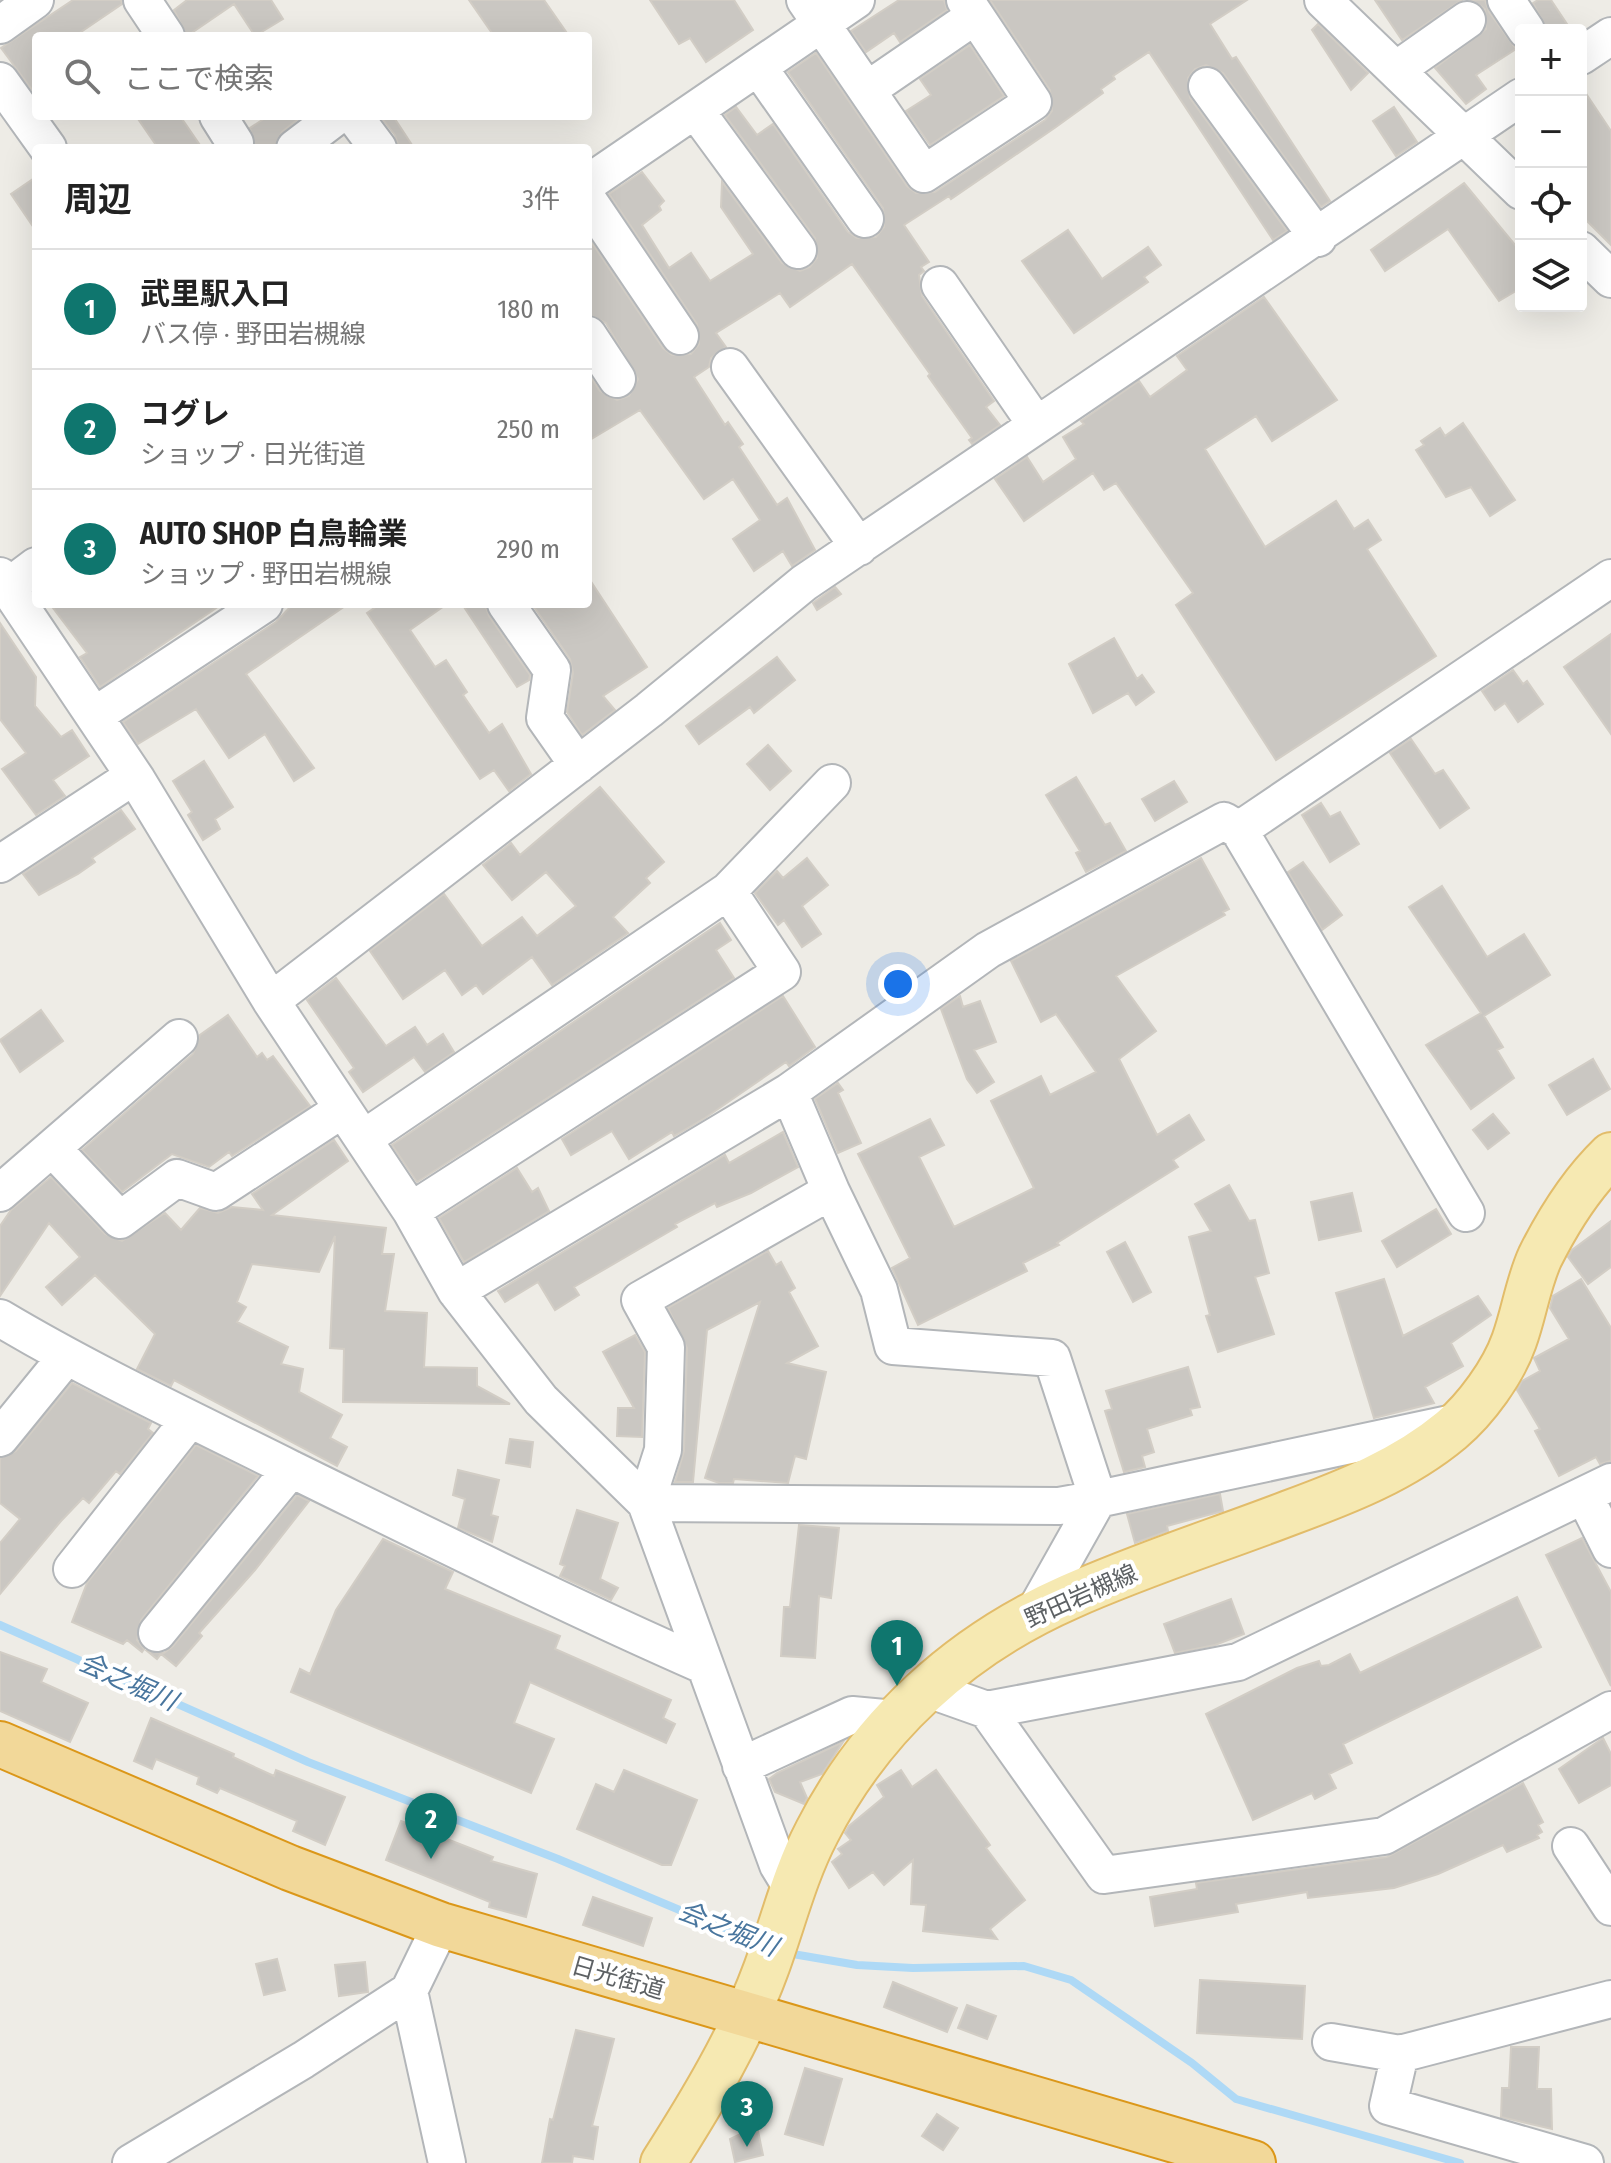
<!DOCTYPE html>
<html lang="ja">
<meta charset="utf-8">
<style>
body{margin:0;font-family:"Fira Sans Condensed","Noto Sans JP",sans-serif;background:#f2f2f2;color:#222}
.controls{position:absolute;right:24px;top:24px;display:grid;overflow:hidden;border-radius:8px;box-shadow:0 8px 32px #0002}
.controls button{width:72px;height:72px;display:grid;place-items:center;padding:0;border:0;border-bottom:2px solid #e0e0e0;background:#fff;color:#222;font:40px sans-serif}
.you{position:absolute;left:898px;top:984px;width:28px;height:28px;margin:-20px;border:6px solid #fff;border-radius:50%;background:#1a73e8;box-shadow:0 0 0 12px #1a73e833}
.badge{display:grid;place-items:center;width:52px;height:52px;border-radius:50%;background:#0f766e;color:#fff;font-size:26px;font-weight:700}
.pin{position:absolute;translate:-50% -66px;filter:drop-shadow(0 2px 4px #0008)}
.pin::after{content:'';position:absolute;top:42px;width:28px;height:24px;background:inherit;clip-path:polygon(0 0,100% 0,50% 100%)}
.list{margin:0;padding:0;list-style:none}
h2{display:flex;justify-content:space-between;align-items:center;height:104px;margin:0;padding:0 32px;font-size:34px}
h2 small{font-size:26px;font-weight:400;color:#767676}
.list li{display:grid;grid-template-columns:52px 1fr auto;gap:24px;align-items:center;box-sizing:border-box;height:120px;padding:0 32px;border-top:2px solid #e0e0e0}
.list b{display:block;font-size:30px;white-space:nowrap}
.list p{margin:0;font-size:26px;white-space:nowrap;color:#767676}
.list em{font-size:26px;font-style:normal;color:#767676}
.icon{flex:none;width:44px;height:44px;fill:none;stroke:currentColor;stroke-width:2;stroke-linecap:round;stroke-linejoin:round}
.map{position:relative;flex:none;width:1611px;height:2163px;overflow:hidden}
.search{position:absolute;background:#fff;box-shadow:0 8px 32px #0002;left:32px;top:32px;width:560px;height:88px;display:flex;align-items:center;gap:20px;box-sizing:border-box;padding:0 28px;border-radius:8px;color:#767676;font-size:30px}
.panel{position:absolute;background:#fff;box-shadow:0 8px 32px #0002;left:32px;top:144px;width:560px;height:464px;border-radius:8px}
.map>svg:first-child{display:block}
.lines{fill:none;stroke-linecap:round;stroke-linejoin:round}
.stream{stroke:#aed9f6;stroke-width:8}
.building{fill:#cac7c2;stroke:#d2cdc5;stroke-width:2}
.minor-casing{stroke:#b3b6b9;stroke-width:40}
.major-casing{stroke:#e2bc6a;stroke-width:48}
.highway-casing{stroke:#db9719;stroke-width:48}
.minor{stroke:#fff;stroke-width:36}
.major{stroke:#f6e9b2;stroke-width:44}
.highway{stroke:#f2d899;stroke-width:44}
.labels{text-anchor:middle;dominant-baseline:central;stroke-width:8;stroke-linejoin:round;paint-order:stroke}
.street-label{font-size:24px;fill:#5d6164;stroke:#fff}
.water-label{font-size:26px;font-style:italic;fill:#49769e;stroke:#fff}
</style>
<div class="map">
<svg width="1611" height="2163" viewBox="0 0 1611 2163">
<rect width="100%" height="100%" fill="#eeece6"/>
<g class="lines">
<path class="stream" d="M 0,1625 L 308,1762 L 558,1859 L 763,1945
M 787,1953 L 857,1965 L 913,1968 L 1024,1966 L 1071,1980 L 1192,2063 L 1236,2099 L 1460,2163"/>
</g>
<path class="building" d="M 73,0 L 121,0 L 122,4 L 75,36 L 36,36 L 36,95 L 1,48 Z
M 187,0 L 271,0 L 283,19 L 255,36 L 234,4 L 187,36 L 174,10 Z
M 469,0 L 544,0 L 569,36 L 494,36 Z
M 650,0 L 734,0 L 753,30 L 706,62 L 690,38 L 679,44 Z
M 899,0 L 944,0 L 947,10 L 900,42 L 894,33 L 866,52 L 851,31 Z
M 990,0 L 1247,0 L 1210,24 L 1232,59 L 1236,57 L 1330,201 L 1321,207 L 1223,73 L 1206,65 L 1195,69 L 1188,78 L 1190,98 L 1287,231 L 1273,240 L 1149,52 L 1113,76 L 1115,79 L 1101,89 L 1103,93 L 1056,127 L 951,199 L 949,196 L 904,225 L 929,262 L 921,267 L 924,271 L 919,275 L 922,296 L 994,401 L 986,407 L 1000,425 L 972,444 L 969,440 L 972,438 L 928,376 L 930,374 L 852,264 L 790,307 L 780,293 L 716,333 L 726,347 L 711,358 L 709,367 L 694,377 L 725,425 L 728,422 L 743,444 L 739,447 L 777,505 L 787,498 L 815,550 L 792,566 L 783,551 L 754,571 L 733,539 L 760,520 L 733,479 L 704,499 L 640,410 L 588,441 L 588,373 L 600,391 L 617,400 L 629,396 L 638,379 L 606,323 L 588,314 L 588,237 L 663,348 L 672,355 L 691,354 L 699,344 L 697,324 L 609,194 L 642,172 L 664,201 L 659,206 L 661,210 L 642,225 L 669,268 L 691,253 L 710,281 L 753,254 L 721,207 L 722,182 L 782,263 L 800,271 L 810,267 L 817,258 L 815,238 L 725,115 L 736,107 L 757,135 L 773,124 L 848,232 L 857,238 L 876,237 L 884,227 L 883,208 L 788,72 L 816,53 L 907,186 L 916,193 L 935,192 L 1045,120 L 1052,111 L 1050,90 Z
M 1375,0 L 1462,0 L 1402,40 Z
M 1471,0 L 1485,0 L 1489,12 L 1516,49 L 1476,75 L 1486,89 L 1466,104 L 1435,68 L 1486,29 L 1485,9 Z
M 1538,0 L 1551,0 L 1571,30 L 1547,30 L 1533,3 Z
M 1318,24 L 1368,73 L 1351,90 L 1312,30 Z
M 970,45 L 1004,96 L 930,145 L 906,111 L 931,95 L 920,79 Z
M 1581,86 L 1611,131 L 1611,245 L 1581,215 Z
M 1394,107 L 1417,142 L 1396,156 L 1373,121 Z
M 136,116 L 180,116 L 202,148 L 158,148 Z
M 268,116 L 302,116 L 282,132 L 274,148 L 255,148 L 250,128 Z
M 380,116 L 393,116 L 414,148 L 399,148 L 395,135 Z
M 36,177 L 36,231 L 11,194 Z
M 1464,183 L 1521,252 L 1521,288 L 1499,301 L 1448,229 L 1385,271 L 1371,250 Z
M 1068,230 L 1102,279 L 1148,247 L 1161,265 L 1144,277 L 1148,282 L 1074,333 L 1022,261 Z
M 1264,297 L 1337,400 L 1272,441 L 1256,416 L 1205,449 L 1265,547 L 1336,501 L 1354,529 L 1368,520 L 1381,540 L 1367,549 L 1436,656 L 1276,760 L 1176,605 L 1193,593 L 1116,483 L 1104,490 L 1093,473 L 1024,521 L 995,479 L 1027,457 L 1043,482 L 1076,459 L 1063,437 L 1084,424 L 1081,421 L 1139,381 L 1150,397 L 1187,370 L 1177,356 Z
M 1463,423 L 1515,500 L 1490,516 L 1471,487 L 1446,497 L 1416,450 L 1424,445 L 1421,441 L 1440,428 L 1445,436 Z
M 588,577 L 647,667 L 603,696 L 615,710 L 582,735 L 567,712 L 573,673 L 570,659 L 532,604 L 588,604 Z
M 835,587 L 841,594 L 817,610 L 813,603 Z
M 50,604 L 222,604 L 100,687 L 80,657 L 87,653 Z
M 293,604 L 348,604 L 246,674 L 314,768 L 294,781 L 265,734 L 229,758 L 196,709 L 138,744 L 123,722 L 276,622 Z
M 380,604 L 447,604 L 410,630 L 435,667 L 446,660 L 467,692 L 463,695 L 489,733 L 502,724 L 531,774 L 509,791 L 494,770 L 480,779 L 367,613 Z
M 462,604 L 485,604 L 489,616 L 530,675 L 529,680 L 517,687 Z
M 0,623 L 36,677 L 35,706 L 61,737 L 72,730 L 89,756 L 53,780 L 65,796 L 36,815 L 2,769 L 26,753 L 0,719 Z
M 1611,634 L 1611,734 L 1564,667 Z
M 1114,638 L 1137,679 L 1142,675 L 1154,692 L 1136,705 L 1128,693 L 1093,713 L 1069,664 Z
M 777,657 L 795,680 L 754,713 L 750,707 L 699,744 L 686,726 Z
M 1513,670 L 1523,684 L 1527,681 L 1543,704 L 1518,722 L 1505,703 L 1495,710 L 1482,691 Z
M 1411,739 L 1435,774 L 1443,770 L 1469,808 L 1440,828 L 1390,753 Z
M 768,745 L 791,771 L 770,790 L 747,764 Z
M 204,761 L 233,807 L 215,819 L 220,829 L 203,840 L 188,815 L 192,812 L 173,781 Z
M 1076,777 L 1105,825 L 1110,823 L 1126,851 L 1086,872 L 1076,853 L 1080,851 L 1046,795 Z
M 1174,781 L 1187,802 L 1155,821 L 1142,799 Z
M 600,787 L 664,862 L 646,878 L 650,883 L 613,917 L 628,933 L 552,985 L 532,957 L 483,994 L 476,985 L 462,995 L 445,970 L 403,999 L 370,951 L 444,894 L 482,946 L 522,917 L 537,936 L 576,906 L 546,872 L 512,900 L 483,865 L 511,843 L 520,855 Z
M 1321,803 L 1330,817 L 1340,812 L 1359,844 L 1330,862 L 1302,815 Z
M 121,810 L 135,829 L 92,858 L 95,862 L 78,874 L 39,895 L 23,874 Z
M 807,858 L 828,885 L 802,906 L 821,934 L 802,947 L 784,920 L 778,925 L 755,893 L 777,871 L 783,878 Z
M 1201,858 L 1229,909 L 1223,912 L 1225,915 L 1116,976 L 1156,1031 L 1119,1059 L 1157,1135 L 1189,1115 L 1204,1140 L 1173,1160 L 1178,1167 L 1057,1243 L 1059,1245 L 1023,1263 L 1027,1271 L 918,1325 L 892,1268 L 910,1258 L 858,1154 L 930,1119 L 944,1145 L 919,1157 L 954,1227 L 1034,1188 L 991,1101 L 1041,1076 L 1050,1095 L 1096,1072 L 1056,1014 L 1041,1022 L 1011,961 Z
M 1303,862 L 1342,915 L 1322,930 L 1288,872 Z
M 1442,886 L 1487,957 L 1524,934 L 1550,975 L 1484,1016 L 1503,1047 L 1497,1050 L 1514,1078 L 1471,1109 L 1426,1045 L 1481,1013 L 1409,907 Z
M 720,923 L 731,940 L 716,950 L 734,978 L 417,1182 L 392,1145 Z
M 336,978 L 386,1046 L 415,1027 L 427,1045 L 443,1034 L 454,1052 L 425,1072 L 414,1057 L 363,1092 L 349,1072 L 354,1068 L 307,1000 Z
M 783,996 L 815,1047 L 789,1066 L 786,1062 L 705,1118 L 674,1136 L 672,1132 L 629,1159 L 612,1131 L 571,1155 L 562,1139 Z
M 960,996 L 963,1007 L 980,1001 L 996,1042 L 974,1050 L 994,1082 L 977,1093 L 967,1079 L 941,1009 Z
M 41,1010 L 63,1041 L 20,1072 L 0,1040 Z
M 228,1015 L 257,1057 L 262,1053 L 267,1060 L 273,1056 L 310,1106 L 232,1156 L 229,1152 L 209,1167 L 172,1154 L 122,1192 L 82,1150 L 193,1054 L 200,1035 Z
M 1593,1059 L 1610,1089 L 1567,1115 L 1549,1085 Z
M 838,1083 L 843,1090 L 838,1093 L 861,1143 L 838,1153 L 815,1099 Z
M 1493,1114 L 1509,1133 L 1488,1149 L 1473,1130 Z
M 783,1132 L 798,1167 L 751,1193 L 717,1207 L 715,1203 L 675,1224 L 677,1227 L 574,1287 L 579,1295 L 555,1310 L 538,1282 L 505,1302 L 498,1291 L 725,1155 L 729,1163 Z
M 334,1140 L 348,1161 L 272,1215 L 386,1228 L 382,1254 L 394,1254 L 385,1311 L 427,1313 L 424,1367 L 477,1368 L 477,1386 L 510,1404 L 343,1402 L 344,1349 L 330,1348 L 335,1236 L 319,1272 L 252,1264 L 237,1302 L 246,1307 L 237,1322 L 288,1347 L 281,1364 L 303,1369 L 299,1392 L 342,1415 L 330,1438 L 347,1447 L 337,1466 L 174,1380 L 171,1386 L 137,1369 L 155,1334 L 95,1275 L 62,1305 L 46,1287 L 80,1257 L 49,1223 L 0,1296 L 0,1226 L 11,1210 L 51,1177 L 105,1234 L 122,1241 L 165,1213 L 181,1230 L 200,1208 L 218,1213 L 232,1207 L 263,1210 L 252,1194 Z
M 517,1168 L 532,1192 L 538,1188 L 549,1211 L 464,1262 L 439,1218 Z
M 1229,1185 L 1249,1221 L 1255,1220 L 1269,1273 L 1255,1277 L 1274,1334 L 1218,1352 L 1206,1316 L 1210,1315 L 1189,1237 L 1211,1231 L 1195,1204 Z
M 1352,1193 L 1361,1231 L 1319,1240 L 1311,1202 Z
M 1436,1209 L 1451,1234 L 1397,1267 L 1382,1241 Z
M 1611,1221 L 1611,1267 L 1588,1284 L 1568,1257 L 1572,1250 Z
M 1125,1242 L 1151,1292 L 1133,1302 L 1107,1252 Z
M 768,1251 L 776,1265 L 781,1262 L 795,1288 L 789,1292 L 818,1346 L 787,1363 L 826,1372 L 806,1459 L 795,1456 L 788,1483 L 734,1479 L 733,1483 L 719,1483 L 705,1478 L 760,1302 L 707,1330 L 693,1482 L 675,1482 L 684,1451 L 687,1348 L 668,1308 Z
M 1384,1279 L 1403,1336 L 1478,1296 L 1491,1315 L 1451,1343 L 1463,1366 L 1425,1387 L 1434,1403 L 1374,1418 L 1336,1293 Z
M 1581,1279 L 1611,1328 L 1611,1461 L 1600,1464 L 1596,1457 L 1559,1476 L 1535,1431 L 1540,1429 L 1517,1390 L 1522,1381 L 1540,1371 L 1534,1358 L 1569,1339 L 1550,1308 L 1553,1296 Z
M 635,1335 L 645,1352 L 642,1437 L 617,1436 L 618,1408 L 634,1408 L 603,1352 Z
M 1188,1367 L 1200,1407 L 1190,1409 L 1192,1415 L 1147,1429 L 1154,1452 L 1142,1456 L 1145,1467 L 1124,1472 L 1105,1411 L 1112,1409 L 1106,1391 Z
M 72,1383 L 151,1423 L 148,1429 L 153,1433 L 120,1474 L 116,1471 L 89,1503 L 83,1498 L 61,1521 L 0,1594 L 0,1543 L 20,1519 L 0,1503 L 0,1458 L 16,1451 Z
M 510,1439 L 533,1442 L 530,1467 L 506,1463 Z
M 196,1445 L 258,1476 L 141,1620 L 137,1640 L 144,1649 L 142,1652 L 127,1640 L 123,1644 L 72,1622 L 87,1583 Z
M 458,1470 L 499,1480 L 491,1515 L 498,1517 L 492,1542 L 458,1528 L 465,1499 L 453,1495 Z
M 1220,1494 L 1223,1511 L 1167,1526 L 1168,1531 L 1135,1543 L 1127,1514 Z
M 297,1495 L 309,1501 L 255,1570 L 199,1633 L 202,1636 L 176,1666 L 161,1654 L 157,1659 L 147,1651 L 164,1653 L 173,1646 Z
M 577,1510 L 618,1523 L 600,1579 L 618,1588 L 611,1600 L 560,1576 L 565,1566 L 560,1564 Z
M 799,1525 L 839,1528 L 831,1598 L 819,1596 L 815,1658 L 781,1656 L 784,1607 L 790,1607 Z
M 1582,1538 L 1611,1592 L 1611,1686 L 1546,1555 Z
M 383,1539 L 453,1572 L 445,1589 L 560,1636 L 555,1649 L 671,1700 L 663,1718 L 675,1724 L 666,1743 L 530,1682 L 514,1723 L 554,1739 L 531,1793 L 291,1692 L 300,1669 L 310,1674 L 336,1610 Z
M 1517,1597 L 1541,1647 L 1343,1744 L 1352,1763 L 1329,1774 L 1336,1788 L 1315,1799 L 1312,1793 L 1253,1820 L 1206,1714 L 1297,1668 L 1319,1661 L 1321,1666 L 1329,1665 L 1350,1654 L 1360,1673 Z
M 1231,1599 L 1244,1634 L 1215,1645 L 1175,1653 L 1164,1624 Z
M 0,1652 L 47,1669 L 41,1682 L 88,1703 L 70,1742 L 0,1711 Z
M 151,1718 L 234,1754 L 233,1757 L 274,1776 L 276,1770 L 345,1797 L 325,1845 L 293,1831 L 297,1821 L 220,1788 L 217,1793 L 197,1784 L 199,1777 L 156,1759 L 152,1769 L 134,1761 Z
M 1603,1738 L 1611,1754 L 1611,1785 L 1579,1803 L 1559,1769 Z
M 843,1742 L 822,1774 L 800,1782 L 807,1798 L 804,1804 L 775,1792 L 769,1779 L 777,1773 Z
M 624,1770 L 697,1800 L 671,1865 L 662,1865 L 577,1829 L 596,1784 L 614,1792 Z
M 901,1770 L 912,1787 L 936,1770 L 990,1845 L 986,1848 L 1025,1900 L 990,1929 L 997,1939 L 923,1931 L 926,1905 L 911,1904 L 913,1860 L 884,1885 L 873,1872 L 849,1888 L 832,1862 L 842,1854 L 838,1849 L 851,1840 L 845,1833 L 849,1826 L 884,1797 L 877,1785 Z
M 1523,1783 L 1543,1822 L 1538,1825 L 1542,1832 L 1537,1835 L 1539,1838 L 1507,1852 L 1503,1845 L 1438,1874 L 1394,1888 L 1308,1898 L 1307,1892 L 1236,1904 L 1238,1912 L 1155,1926 L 1150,1897 L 1197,1889 L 1196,1883 L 1387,1857 Z
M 401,1821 L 493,1857 L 491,1861 L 537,1874 L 526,1917 L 489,1907 L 490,1902 L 386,1860 Z
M 593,1897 L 652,1918 L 643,1946 L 583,1925 Z
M 277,1959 L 285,1990 L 264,1995 L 256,1964 Z
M 365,1962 L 368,1992 L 339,1996 L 335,1965 Z
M 1200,1980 L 1305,1986 L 1302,2039 L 1197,2033 Z
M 893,1982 L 957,2008 L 947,2032 L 884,2007 Z
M 967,2005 L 996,2016 L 987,2039 L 958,2028 Z
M 576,2030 L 614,2039 L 592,2126 L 598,2127 L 593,2159 L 573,2156 L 572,2163 L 542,2163 L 550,2119 L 553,2120 Z
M 1511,2047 L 1539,2047 L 1537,2089 L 1551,2089 L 1552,2129 L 1501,2117 L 1502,2088 L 1509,2088 Z
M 805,2068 L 842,2079 L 823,2145 L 785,2134 Z
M 937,2114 L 958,2128 L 943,2150 L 922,2136 Z
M 757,2126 L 763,2155 L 735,2162 L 730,2139 Z"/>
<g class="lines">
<g class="minor-casing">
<path id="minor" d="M 142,0 L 166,36
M 805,0 L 924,174 L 1033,102 L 965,0
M 1323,0 L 1521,191
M 1506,0 L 1526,30
M 0,25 L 35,0
M 1581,56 L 1611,36
M 759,68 L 865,219
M 1396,70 L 1467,20
M 0,81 L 48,148
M 1207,86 L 1318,238
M 867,90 L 975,16
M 696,111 L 798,250
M 218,116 L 235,143
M 354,116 L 378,148
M 295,148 L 337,116
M 588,183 L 856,0
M 588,200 L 680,336
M 1581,250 L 1611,279
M 940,285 L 1035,423
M 588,335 L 617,379
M 730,367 L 859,547
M 0,576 L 137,780 L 271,1001 L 411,1211 L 456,1291 L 541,1400 L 646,1503 L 778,1865 L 792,1888
M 8,587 L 36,566
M 506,604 L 552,670 L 545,718 L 578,765
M 94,716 L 264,604
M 0,864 L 134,776
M 271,1001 L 649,710 L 804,583 L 1521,97
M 363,1139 L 728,891 L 832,783
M 52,1148 L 120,1220 L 177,1178 L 216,1192 L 343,1109
M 831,1191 L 789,1092 L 988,950 L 1224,821 L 1239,830
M 0,1193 L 179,1038
M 411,1211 L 782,972 L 728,891
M 1466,1213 L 1239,830 L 1611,578
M 456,1291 L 789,1092
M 0,1318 C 94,1374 193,1420 291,1469 C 428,1536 564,1604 703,1665
M 0,1438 L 66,1357
M 1584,1495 L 1611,1549
M 72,1569 L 190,1419
M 1031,1618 L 1098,1499 L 1052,1358 L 893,1346 L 879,1290 L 831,1191 L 640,1300 L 666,1347 L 663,1450 L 646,1503 L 1059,1506 L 1098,1499 L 1458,1422
M 157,1633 L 291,1469
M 925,1688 L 987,1710 L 1238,1662 L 1611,1482
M 987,1710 L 1104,1875 L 1384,1836 L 1611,1710
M 741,1766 L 852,1715 L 895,1719
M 1571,1846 L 1611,1907
M 409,1991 L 447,2163
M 1331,2042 L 1400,2054 L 1611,1999
M 1400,2054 L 1388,2106 L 1585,2163
M 131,2163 L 303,2060 L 409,1991 L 441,1925"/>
</g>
<g class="major-casing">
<path id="major" d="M 663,2163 C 702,2102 741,2037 766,1969 C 783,1923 794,1876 817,1832 C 871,1726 960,1645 1069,1597 C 1140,1565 1216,1541 1289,1513 C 1346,1492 1403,1470 1451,1430 C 1476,1409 1503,1372 1514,1341 C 1524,1314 1528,1283 1540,1257 C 1558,1221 1582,1183 1611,1155"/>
</g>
<g class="highway-casing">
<path id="highway" d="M 0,1744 L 290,1868 L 441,1925 L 1253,2163"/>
</g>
<use href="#minor" class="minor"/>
<use href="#major" class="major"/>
<use href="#highway" class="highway"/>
</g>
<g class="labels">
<g class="street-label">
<text transform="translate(1081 1596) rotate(-24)">野田岩槻線</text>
<text transform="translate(618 1978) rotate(16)">日光街道</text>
</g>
<g class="water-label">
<text transform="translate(128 1682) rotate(24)">会之堀川</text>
<text transform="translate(728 1929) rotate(22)">会之堀川</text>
</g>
</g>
</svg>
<div class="controls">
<button>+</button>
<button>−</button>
<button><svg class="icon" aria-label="locate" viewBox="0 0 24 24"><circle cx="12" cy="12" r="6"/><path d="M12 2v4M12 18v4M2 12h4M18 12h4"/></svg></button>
<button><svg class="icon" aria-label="layers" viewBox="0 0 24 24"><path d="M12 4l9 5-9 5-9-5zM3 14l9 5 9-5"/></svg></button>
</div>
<div class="you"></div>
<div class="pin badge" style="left:897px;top:1686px">1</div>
<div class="pin badge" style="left:431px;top:1859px">2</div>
<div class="pin badge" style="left:747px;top:2147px">3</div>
<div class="search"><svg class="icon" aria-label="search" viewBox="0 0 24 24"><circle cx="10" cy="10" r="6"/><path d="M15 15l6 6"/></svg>ここで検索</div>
<section class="panel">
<h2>周辺<small>3件</small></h2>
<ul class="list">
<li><span class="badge">1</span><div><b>武里駅入口</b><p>バス停 · 野田岩槻線</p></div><em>180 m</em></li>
<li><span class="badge">2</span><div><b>コグレ</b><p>ショップ · 日光街道</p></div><em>250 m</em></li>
<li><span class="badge">3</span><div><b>AUTO SHOP 白鳥輪業</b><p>ショップ · 野田岩槻線</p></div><em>290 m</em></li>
</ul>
</section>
</div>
